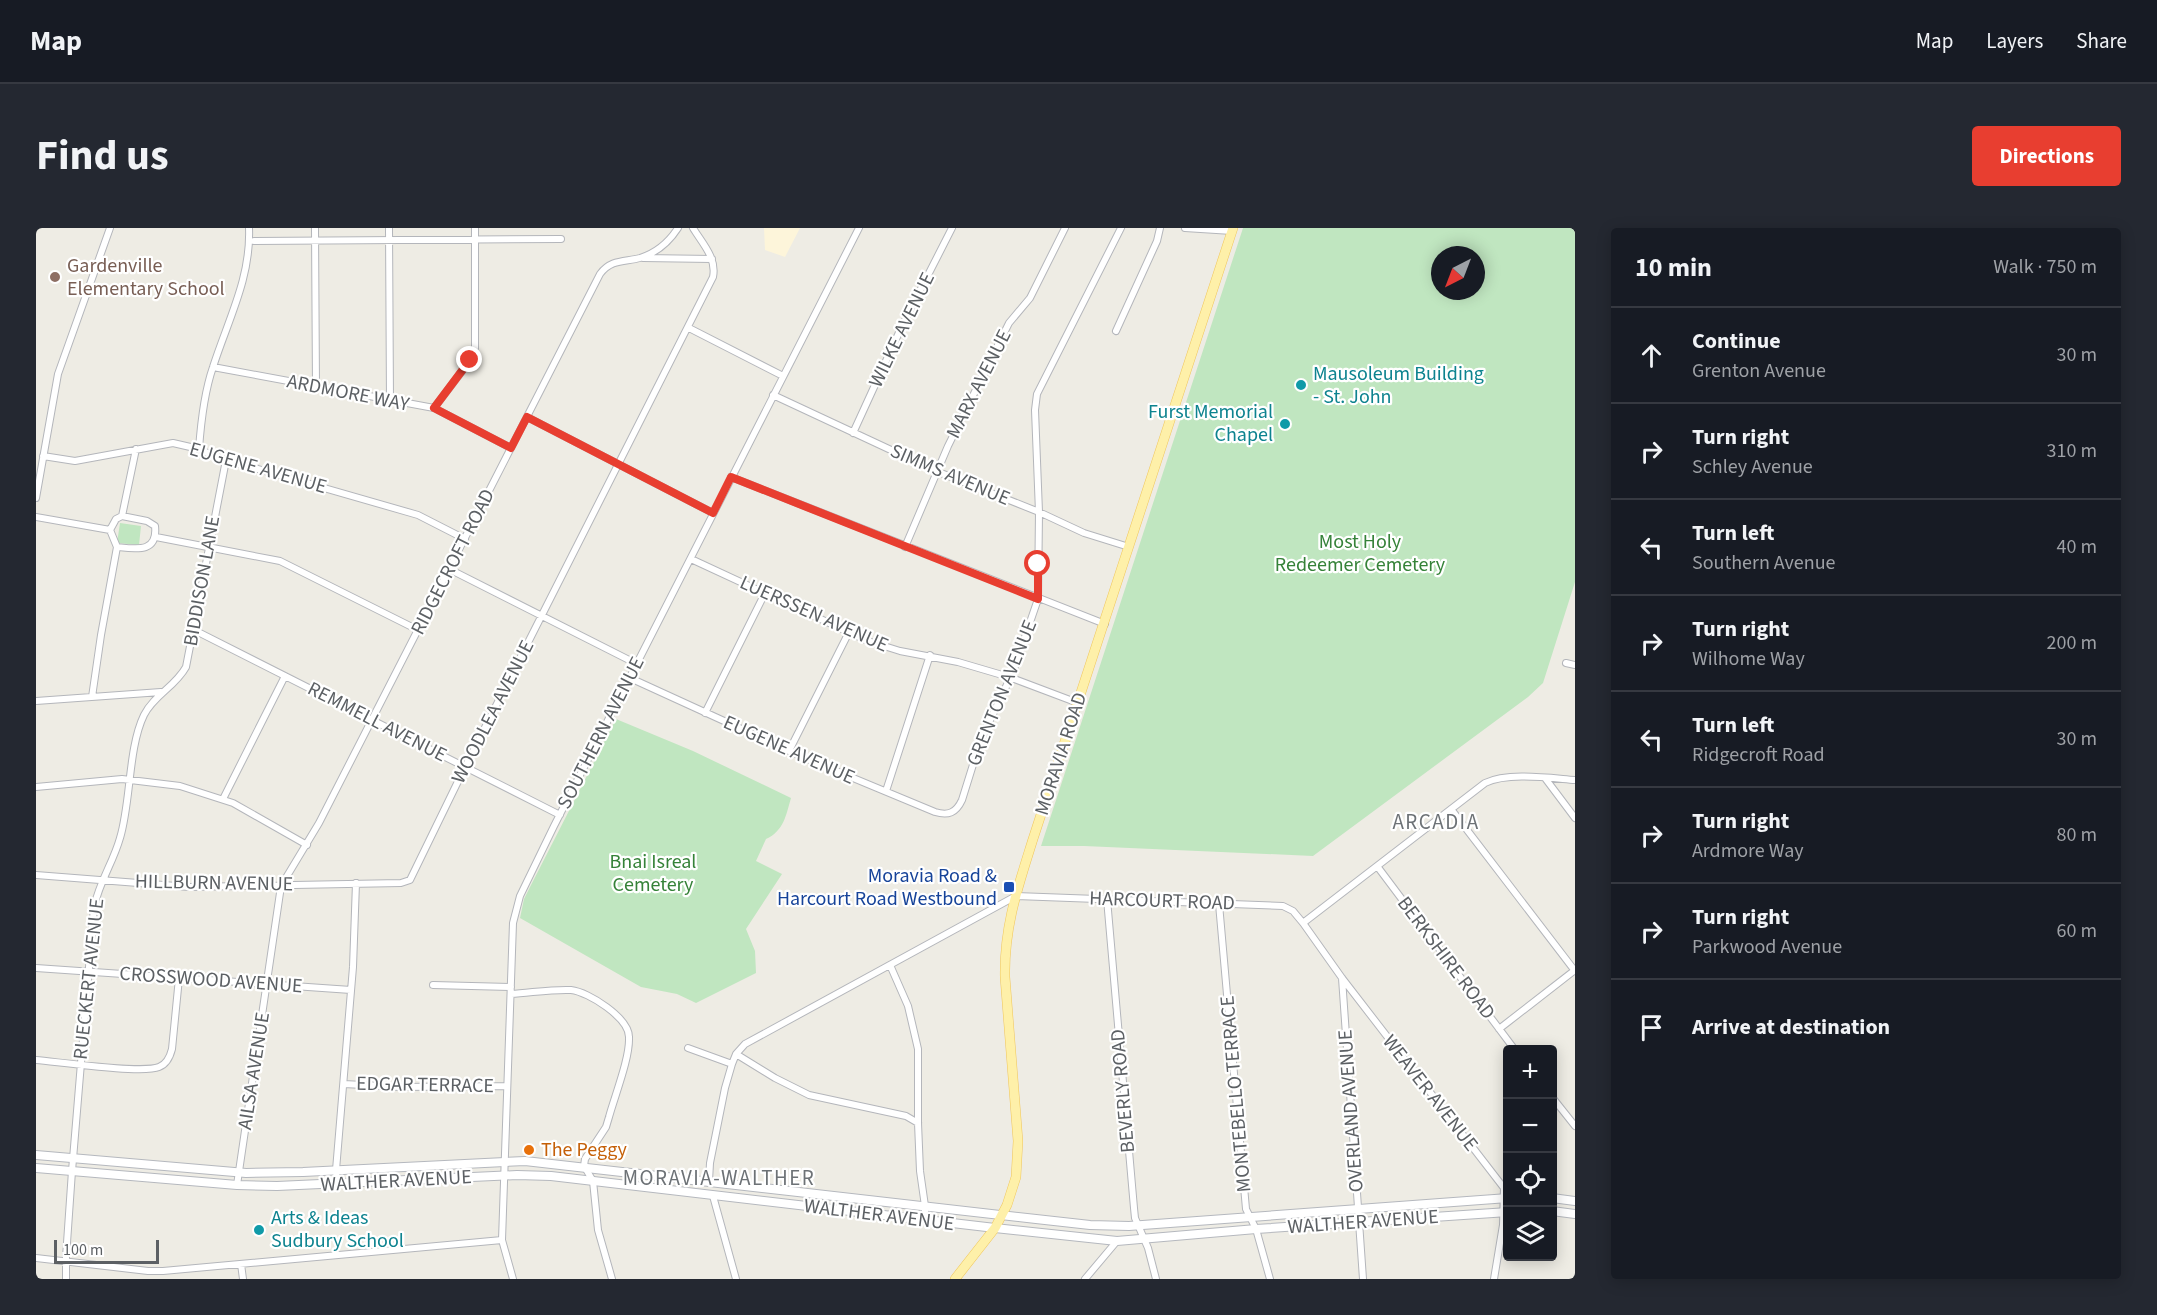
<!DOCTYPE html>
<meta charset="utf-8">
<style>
body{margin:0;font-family:"Source Sans 3",sans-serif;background:#242831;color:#f1f3f6}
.controls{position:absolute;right:18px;bottom:18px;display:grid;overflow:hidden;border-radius:6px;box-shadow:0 3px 15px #0003}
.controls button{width:54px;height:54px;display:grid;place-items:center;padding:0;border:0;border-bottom:2px solid #363941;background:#171b24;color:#f1f3f6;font:30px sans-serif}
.compass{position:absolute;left:1395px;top:18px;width:54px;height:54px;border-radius:50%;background:#171b24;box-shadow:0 3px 15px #0003;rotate:222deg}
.scale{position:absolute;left:18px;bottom:15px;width:105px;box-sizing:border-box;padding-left:6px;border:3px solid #5c6064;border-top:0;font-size:16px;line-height:21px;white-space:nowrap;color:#5c6064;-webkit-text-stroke:4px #fff;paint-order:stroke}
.stop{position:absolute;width:18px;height:18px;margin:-14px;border:4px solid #e83e30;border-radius:50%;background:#fff}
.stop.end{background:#e83e30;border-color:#fff;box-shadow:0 2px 6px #0008}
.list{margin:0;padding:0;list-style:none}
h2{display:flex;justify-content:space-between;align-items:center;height:78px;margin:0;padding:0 24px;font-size:26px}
h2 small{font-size:20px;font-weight:400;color:#9ea1a6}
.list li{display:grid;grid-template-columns:39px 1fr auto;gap:18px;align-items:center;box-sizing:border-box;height:96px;padding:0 24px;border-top:2px solid #363941}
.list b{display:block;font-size:22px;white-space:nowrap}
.list p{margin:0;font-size:20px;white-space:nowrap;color:#9ea1a6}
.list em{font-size:20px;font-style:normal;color:#9ea1a6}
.icon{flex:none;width:33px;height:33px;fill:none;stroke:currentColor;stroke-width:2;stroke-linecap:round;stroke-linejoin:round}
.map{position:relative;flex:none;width:1539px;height:1051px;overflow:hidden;border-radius:6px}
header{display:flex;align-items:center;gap:36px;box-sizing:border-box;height:84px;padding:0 30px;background:#171b24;border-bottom:2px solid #363941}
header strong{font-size:28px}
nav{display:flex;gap:33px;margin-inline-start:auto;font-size:21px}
.intro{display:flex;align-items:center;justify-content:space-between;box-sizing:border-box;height:144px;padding:0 36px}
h1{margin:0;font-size:42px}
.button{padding:15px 27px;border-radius:6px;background:#e83e30;color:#fff;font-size:21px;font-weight:700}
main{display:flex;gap:36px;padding:0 36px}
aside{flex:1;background:#171b24;border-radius:6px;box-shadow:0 3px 15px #0003}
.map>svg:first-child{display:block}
.commercial{fill:#fdf5da}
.green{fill:#c0e6c0;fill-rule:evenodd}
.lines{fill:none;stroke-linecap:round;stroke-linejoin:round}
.street-casing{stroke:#b4b6bb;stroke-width:8}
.secondary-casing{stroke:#b5b8be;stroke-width:10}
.primary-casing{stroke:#f0c65b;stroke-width:10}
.street{stroke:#fff;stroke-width:6}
.secondary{stroke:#fff;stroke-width:8}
.primary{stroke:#fef0a9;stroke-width:9}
.route{stroke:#e83e30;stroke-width:8}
.education-dot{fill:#8d6e63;stroke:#fff;stroke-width:2}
.culture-dot{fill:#0f9aa8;stroke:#fff;stroke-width:2}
.transit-dot{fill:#1a4fb4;stroke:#fff;stroke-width:2}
.food-dot{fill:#e8710a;stroke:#fff;stroke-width:2}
.labels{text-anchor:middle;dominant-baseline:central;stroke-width:4.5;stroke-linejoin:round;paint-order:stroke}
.education-label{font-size:20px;fill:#785e54;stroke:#fff;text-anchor:start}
.street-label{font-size:20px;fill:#5c6064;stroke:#fff}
.culture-label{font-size:20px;fill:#0d838f;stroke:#fff;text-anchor:start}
.park-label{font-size:20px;fill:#358238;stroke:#fff}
.transit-label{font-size:20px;fill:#164399;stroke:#fff;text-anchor:end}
.food-label{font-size:20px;fill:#c56008;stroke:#fff;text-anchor:start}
.neighbourhood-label{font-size:21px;letter-spacing:1.5px;fill:#6d7276;stroke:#fff}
</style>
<header>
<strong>Map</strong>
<nav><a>Map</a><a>Layers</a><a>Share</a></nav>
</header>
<div class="intro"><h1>Find us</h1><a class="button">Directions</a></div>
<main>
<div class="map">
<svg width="1539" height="1051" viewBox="0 0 1539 1051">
<rect width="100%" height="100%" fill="#eeece4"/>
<path class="commercial" d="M 728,0 L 764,0 L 749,29 L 729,22 Z"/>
<path class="green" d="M 1207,0 L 1539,0 L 1539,354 L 1507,455 L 1492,469 L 1277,628 L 1048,618 L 1005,618 ZM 1404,27 L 1440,27 L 1440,63 L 1404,63 Z
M 84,295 L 105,298 L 103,317 L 81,315 Z
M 580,491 L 657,523 L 755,570 C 750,587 748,603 730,611 L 720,633 L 746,646 L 710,701 L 719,723 L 720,745 L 660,775 L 641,766 L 605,759 L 484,690 L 488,671 L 494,659 Z"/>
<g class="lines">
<g class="street-casing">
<path id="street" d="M 279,0 L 280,159
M 353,0 L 354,173
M 1149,0 L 1196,3
M 218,13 L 525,11
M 607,30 L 676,31
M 653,100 L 747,148
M 1080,103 L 1121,13 L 1124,0
M 177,139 L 398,180 L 475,220
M 737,167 L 900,243 L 1003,284 L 1048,305 L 1093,319
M 398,180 L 430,138 L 439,120 L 439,0
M 491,189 L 677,285
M 817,205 L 866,98 L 916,0
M 163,221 C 165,193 168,165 177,139 C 192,92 215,50 213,0
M 7,228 L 39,233 L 137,215 L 163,221 L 180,229 L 382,287 L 429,311
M 695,249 L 1069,396
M 0,270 L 22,146 L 74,0
M 0,289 L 74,302
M 120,309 L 244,333 L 382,402
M 81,319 C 101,321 122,325 119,298 L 111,293 L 86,288
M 869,319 L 912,218 L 973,95 L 994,70 L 1029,0
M 655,331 L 832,413 L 864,423 L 922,434 L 973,449 L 1042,475
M 413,341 L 601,436
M 158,402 L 524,587
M 1530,435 L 1539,437
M 594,450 L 769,530 L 899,584 C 912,588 920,585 926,572 L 945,511 L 977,444 L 1002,371 L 1003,284 L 999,182 L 1001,166 L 1085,0
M 56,469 L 65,407 L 81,319 L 74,302 L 80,291 L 86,288 L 100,221
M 0,473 L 125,464
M 669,485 L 729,365
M 753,523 L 813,404
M 1509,550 L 1539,590
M 0,559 L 86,551 L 144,558 L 197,575 L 271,617
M 850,563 L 894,427
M 187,571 L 249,448
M 1415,581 L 1539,743
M 1341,638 L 1479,822
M 0,647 L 153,659 L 365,655 L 374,652 L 429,539 L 677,49 C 681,30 666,15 657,0
M 1071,671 L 1098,980 L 1099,990 L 1112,1020 L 1120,1051
M 1183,676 L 1210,981 L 1220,1001 L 1234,1051
M 1267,695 L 1449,555 C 1472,544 1513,550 1539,552
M 854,737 L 872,778 L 882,821 L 882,895 L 884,943 L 889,978 L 889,992
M 0,740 L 315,762
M 1306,750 L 1327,1051
M 397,757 L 475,759
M 475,766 C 494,765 516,761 535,762 C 553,764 593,790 593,809 C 594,830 579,867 573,889 L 570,899 L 549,931 L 548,938 L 557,953 L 562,1002 L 576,1051
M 1463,801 L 1539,742
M 652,820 L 696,836
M 700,826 L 739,850 L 773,867 L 870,888 L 882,895
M 0,832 C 23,834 106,846 123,839 C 131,836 134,829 136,821 L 143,750
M 308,856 L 364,859 L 471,858
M 1516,869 L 1539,898
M 673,953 L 674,935 L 689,860 L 696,836 L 700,826 L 709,816 L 980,668 L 1247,678 L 1257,683 L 1267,695 L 1306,750 L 1468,960 L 1467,997 L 1458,1051
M 301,955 L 300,942 L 317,739 L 320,655
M 201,957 L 245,658 L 283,595 L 564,46 C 575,31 589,34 604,30 C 620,25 633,14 642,0
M 677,968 L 700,1051
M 0,1030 L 112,1043 L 127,1043 L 466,1012
M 205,1036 L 207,1051
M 30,1051 L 30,1029 L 36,943 L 58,679 C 64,652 77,635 84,610 C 95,574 92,520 108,487 C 118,467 139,459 150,439 L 190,232
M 477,1051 L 466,1012 L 477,695 L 484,668 L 518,598 L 823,0
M 1049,1051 L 1081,1013"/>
</g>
<g class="secondary-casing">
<path id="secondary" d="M 0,927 L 210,945 L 267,944 L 489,933 L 1000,991 L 1054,997 L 1093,998 L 1472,970
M 0,940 L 201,957 L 241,958 L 481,947 L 515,948 L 959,1000 L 1081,1013 L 1220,1001 L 1472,984
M 1516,970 L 1539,973
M 1516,983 L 1539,986"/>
</g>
<g class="primary-casing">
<path id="primary" d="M 919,1051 L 959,1000 L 971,977 L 980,949 L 982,913 L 969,749 C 968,698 982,659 997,611 L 1197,0"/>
</g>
<use href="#street" class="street"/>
<use href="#secondary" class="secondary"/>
<use href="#primary" class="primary"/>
</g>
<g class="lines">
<path class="route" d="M 434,132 L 398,180 L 475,220 L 491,189 L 677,285 L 695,249 L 1002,371 L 1002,336"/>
</g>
<circle class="education-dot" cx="19" cy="49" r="6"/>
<g class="culture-dot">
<circle cx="1265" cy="157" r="6"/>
<circle cx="1249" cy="196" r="6"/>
<circle cx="223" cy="1002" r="6"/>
</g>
<rect class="transit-dot" x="967" y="653" width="12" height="12" rx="3"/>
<circle class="food-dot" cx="493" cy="922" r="6"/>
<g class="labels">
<g class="education-label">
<text x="31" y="38">Gardenville<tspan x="31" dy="23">Elementary School</tspan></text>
</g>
<g class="street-label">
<text transform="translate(866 102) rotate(-64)">WILKE AVENUE</text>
<text transform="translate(943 156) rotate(-63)">MARX AVENUE</text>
<text transform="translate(312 165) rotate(11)">ARDMORE WAY</text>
<text transform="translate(222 240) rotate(16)">EUGENE AVENUE</text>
<text transform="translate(914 247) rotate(23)">SIMMS AVENUE</text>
<text transform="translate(417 334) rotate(-63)">RIDGECROFT ROAD</text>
<text transform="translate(166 353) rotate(-80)">BIDDISON LANE</text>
<text transform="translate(778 386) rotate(24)">LUERSSEN AVENUE</text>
<text transform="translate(966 465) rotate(-68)">GRENTON AVENUE</text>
<text transform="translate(457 484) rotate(-63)">WOODLEA AVENUE</text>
<text transform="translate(341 494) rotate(27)">REMMELL AVENUE</text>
<text transform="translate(565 505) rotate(-63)">SOUTHERN AVENUE</text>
<text transform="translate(753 522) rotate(24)">EUGENE AVENUE</text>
<text transform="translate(1025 526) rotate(-72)">MORAVIA ROAD</text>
<text transform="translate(178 655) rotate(1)">HILLBURN AVENUE</text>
<text transform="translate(1126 673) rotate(2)">HARCOURT ROAD</text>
<text transform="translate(1410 730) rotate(53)">BERKSHIRE ROAD</text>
<text transform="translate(53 751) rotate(-84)">RUECKERT AVENUE</text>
<text transform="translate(175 752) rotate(4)">CROSSWOOD AVENUE</text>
<text transform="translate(218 843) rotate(-81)">AILSA AVENUE</text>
<text transform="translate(389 857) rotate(1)">EDGAR TERRACE</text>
<text transform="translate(1087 863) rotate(-95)">BEVERLY ROAD</text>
<text transform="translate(1394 865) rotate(52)">WEAVER AVENUE</text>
<text transform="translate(1200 866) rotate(-95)">MONTEBELLO TERRACE</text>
<text transform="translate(1315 883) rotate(-94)">OVERLAND AVENUE</text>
<text transform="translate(360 953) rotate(-3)">WALTHER AVENUE</text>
<text transform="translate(843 987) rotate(7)">WALTHER AVENUE</text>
<text transform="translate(1327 994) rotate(-4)">WALTHER AVENUE</text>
</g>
<g class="culture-label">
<text x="1277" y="146">Mausoleum Building<tspan x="1277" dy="23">- St. John</tspan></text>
<text x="1237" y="184" text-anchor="end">Furst Memorial<tspan x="1237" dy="23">Chapel</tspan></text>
<text x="235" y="990">Arts &amp; Ideas<tspan x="235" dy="23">Sudbury School</tspan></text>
</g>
<g class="park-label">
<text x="1324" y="314">Most Holy<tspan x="1324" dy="23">Redeemer Cemetery</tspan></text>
<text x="617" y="634">Bnai Isreal<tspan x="617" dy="23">Cemetery</tspan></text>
</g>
<g class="transit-label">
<text x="961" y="648">Moravia Road &amp;<tspan x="961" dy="23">Harcourt Road Westbound</tspan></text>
</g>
<g class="food-label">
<text x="505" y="922">The Peggy</text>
</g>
<g class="neighbourhood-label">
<text x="1400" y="594">ARCADIA</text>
<text x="683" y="950">MORAVIA-WALTHER</text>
</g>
</g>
</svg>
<div class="controls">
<button>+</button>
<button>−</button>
<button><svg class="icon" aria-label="locate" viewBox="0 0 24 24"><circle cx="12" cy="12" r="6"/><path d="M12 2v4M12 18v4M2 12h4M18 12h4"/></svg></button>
<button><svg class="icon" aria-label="layers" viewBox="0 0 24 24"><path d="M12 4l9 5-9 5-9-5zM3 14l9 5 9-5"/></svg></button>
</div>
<svg class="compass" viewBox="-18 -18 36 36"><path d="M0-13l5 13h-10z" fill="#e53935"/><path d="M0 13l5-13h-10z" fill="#9ea1a6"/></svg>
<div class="scale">100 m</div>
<div class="stop" style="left:1002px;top:336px"></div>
<div class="stop end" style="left:434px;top:132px"></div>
</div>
<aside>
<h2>10 min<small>Walk · 750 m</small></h2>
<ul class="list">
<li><svg class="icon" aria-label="ahead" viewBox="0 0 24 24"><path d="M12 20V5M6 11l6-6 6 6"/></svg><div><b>Continue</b><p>Grenton Avenue</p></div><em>30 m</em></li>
<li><svg class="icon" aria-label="right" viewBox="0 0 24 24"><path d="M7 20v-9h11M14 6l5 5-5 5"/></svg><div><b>Turn right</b><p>Schley Avenue</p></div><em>310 m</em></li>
<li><svg class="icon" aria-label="left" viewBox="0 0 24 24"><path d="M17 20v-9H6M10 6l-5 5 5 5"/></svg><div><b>Turn left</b><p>Southern Avenue</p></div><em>40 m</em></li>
<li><svg class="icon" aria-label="right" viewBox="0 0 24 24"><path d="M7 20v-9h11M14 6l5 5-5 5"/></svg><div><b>Turn right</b><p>Wilhome Way</p></div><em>200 m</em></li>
<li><svg class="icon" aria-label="left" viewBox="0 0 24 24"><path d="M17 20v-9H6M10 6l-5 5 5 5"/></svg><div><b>Turn left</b><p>Ridgecroft Road</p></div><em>30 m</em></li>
<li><svg class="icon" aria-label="right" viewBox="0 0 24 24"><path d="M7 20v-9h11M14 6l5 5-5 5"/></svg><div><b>Turn right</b><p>Ardmore Way</p></div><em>80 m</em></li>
<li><svg class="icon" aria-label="right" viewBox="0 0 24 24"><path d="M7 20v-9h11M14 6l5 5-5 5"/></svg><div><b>Turn right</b><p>Parkwood Avenue</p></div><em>60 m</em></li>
<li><svg class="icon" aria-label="arrive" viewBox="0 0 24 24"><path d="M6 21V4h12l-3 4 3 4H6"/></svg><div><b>Arrive at destination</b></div></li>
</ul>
</aside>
</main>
